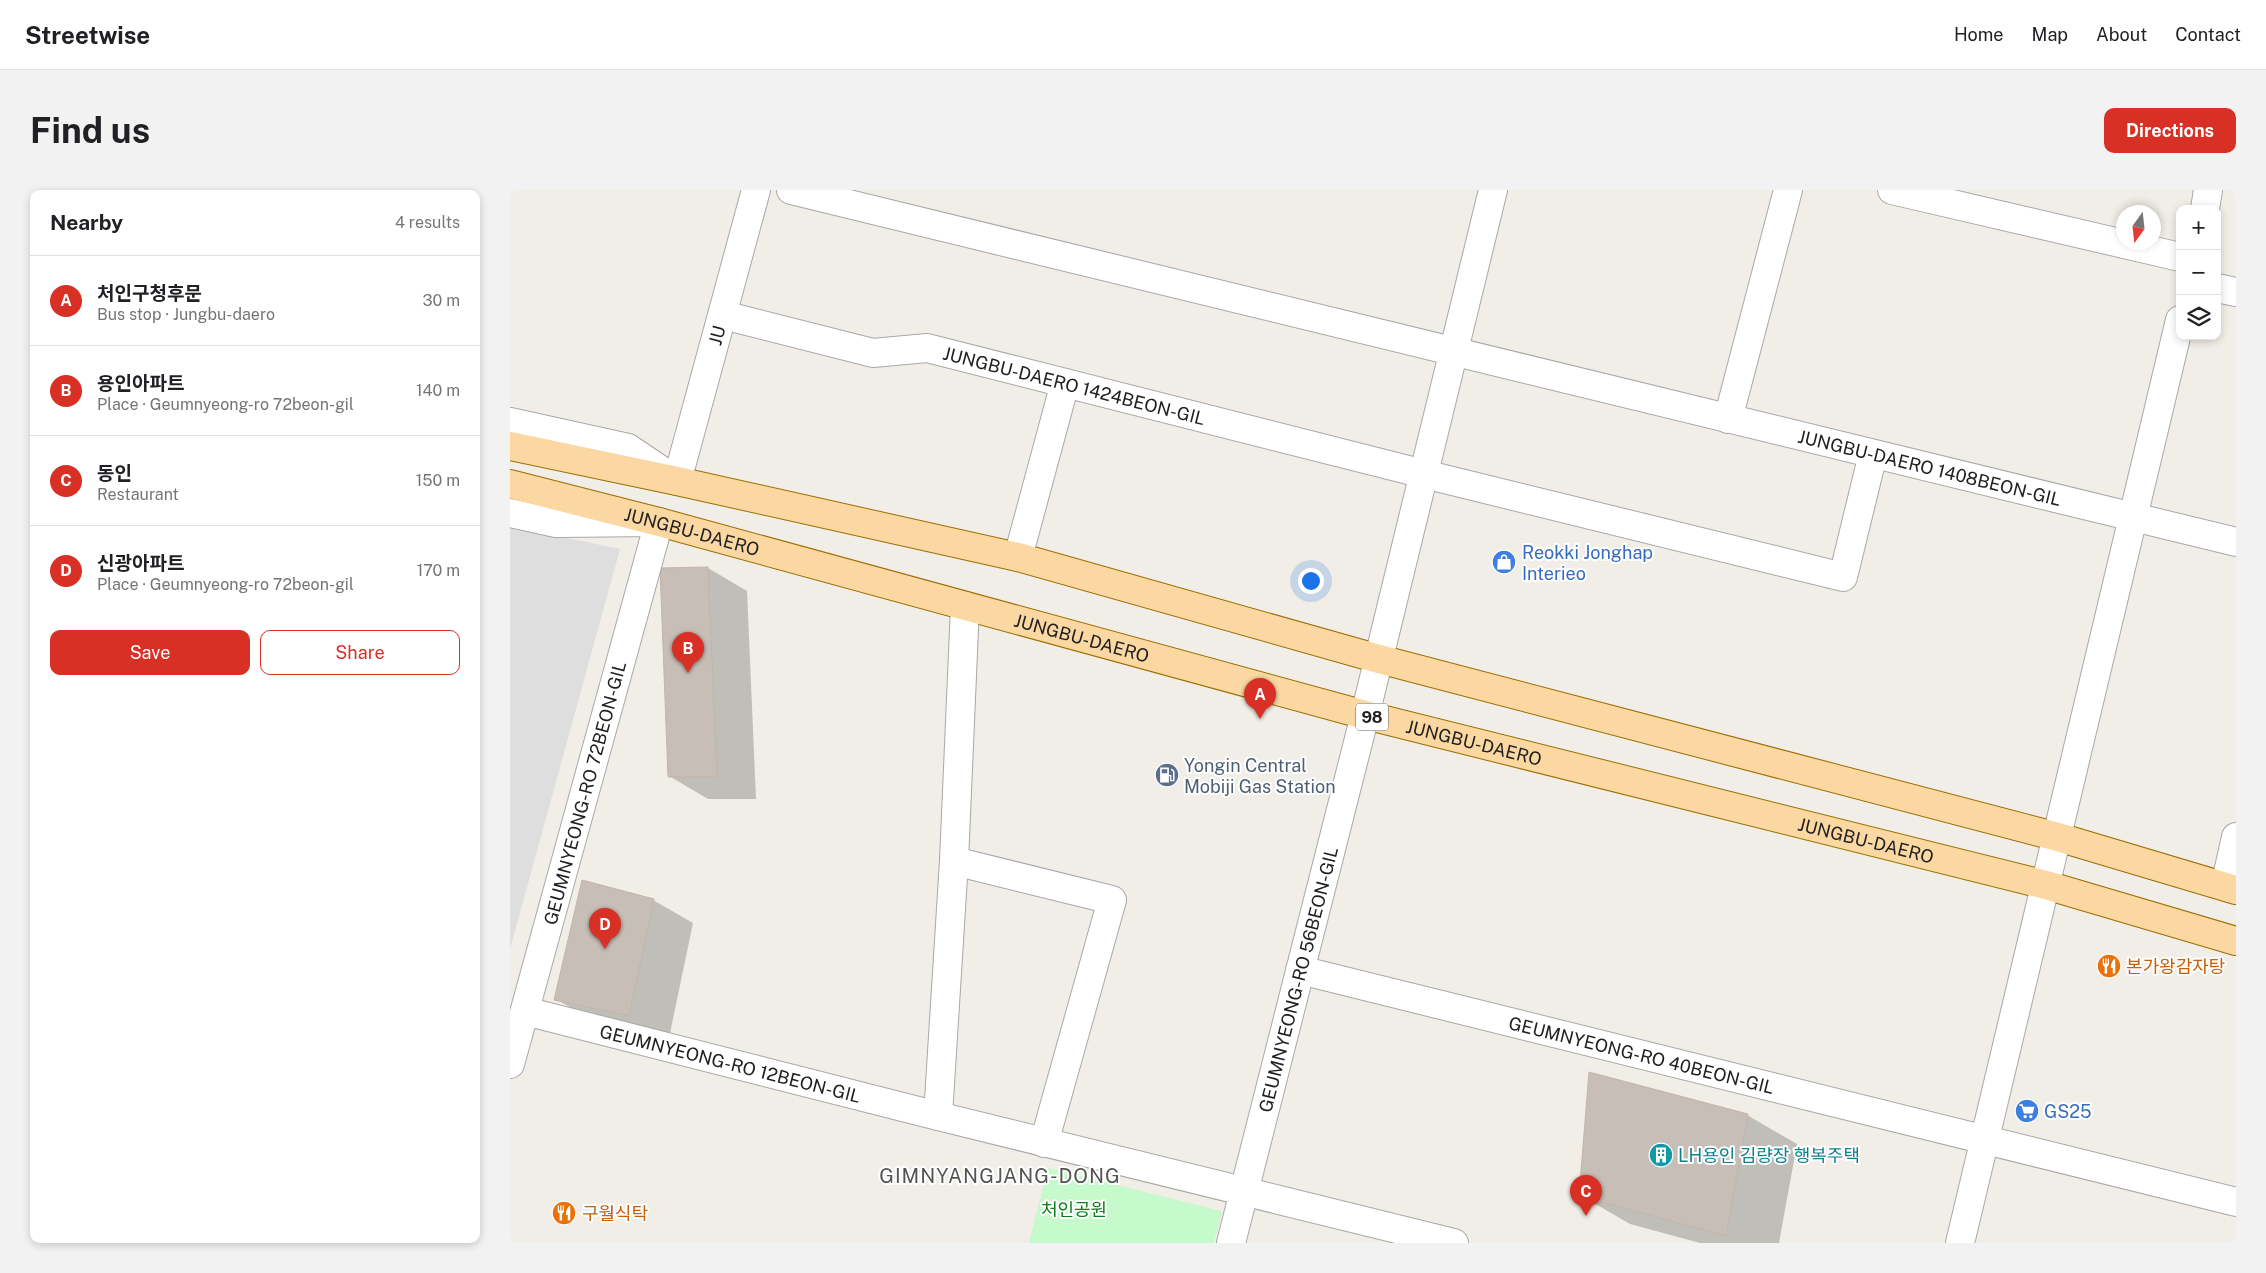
<!DOCTYPE html>
<meta charset="utf-8">
<style>
body{margin:0;font-family:"Public Sans","Noto Sans KR",sans-serif;background:#f2f2f2;color:#202124}
.controls{position:absolute;right:15px;top:15px;display:grid;overflow:hidden;border-radius:10px;box-shadow:0 2px 8px #0003}
.controls button{width:45px;height:45px;display:grid;place-items:center;padding:0;border:0;border-bottom:1px solid #e0e0e0;background:#fff;color:#202124;font:25px sans-serif}
.compass{position:absolute;left:1606px;top:15px;width:45px;height:45px;border-radius:50%;background:#fff;box-shadow:0 2px 8px #0003;rotate:195deg}
.you{position:absolute;left:800px;top:390px;width:18px;height:18px;margin:-12px;border:4px solid #fff;border-radius:50%;background:#1a73e8;box-shadow:0 0 0 8px #1a73e833}
.badge{display:grid;place-items:center;width:32px;height:32px;border-radius:50%;background:#d93025;color:#fff;font-size:16px;font-weight:700}
.pin{position:absolute;translate:-50% -41px;filter:drop-shadow(0 1px 2px #0008)}
.pin::after{content:'';position:absolute;top:26px;width:18px;height:15px;background:inherit;clip-path:polygon(0 0,100% 0,50% 100%)}
.list{margin:0;padding:0;list-style:none}
h2{display:flex;justify-content:space-between;align-items:center;height:65px;margin:0;padding:0 20px;font-size:21px}
h2 small{font-size:16px;font-weight:400;color:#757577}
.list li{display:grid;grid-template-columns:32px 1fr auto;gap:15px;align-items:center;box-sizing:border-box;height:90px;padding:0 20px;border-top:1px solid #e0e0e0}
.list b{display:block;font-size:19px;white-space:nowrap}
.list p{margin:0;font-size:16px;white-space:nowrap;color:#757577}
.list em{font-size:16px;font-style:normal;color:#757577}
.actions{display:flex;gap:10px;padding:15px 20px}
.actions a{flex:1;padding:11px 0;border:1px solid #d93025;border-radius:10px;text-align:center;font-size:18px;color:#d93025}
.actions .main{background:#d93025;color:#fff}
.icon{flex:none;width:28px;height:28px;fill:none;stroke:currentColor;stroke-width:2;stroke-linecap:round;stroke-linejoin:round}
.map{position:relative;flex:none;width:1726px;height:1053px;overflow:hidden;border-radius:10px}
header{display:flex;align-items:center;gap:30px;box-sizing:border-box;height:70px;padding:0 25px;background:#fff;border-bottom:1px solid #e0e0e0}
header strong{font-size:24px}
nav{display:flex;gap:28px;margin-inline-start:auto;font-size:18px}
.intro{display:flex;align-items:center;justify-content:space-between;box-sizing:border-box;height:120px;padding:0 30px}
h1{margin:0;font-size:35px}
.button{padding:12px 22px;border-radius:10px;background:#d93025;color:#fff;font-size:18px;font-weight:700}
main{display:flex;gap:30px;padding:0 30px}
aside{flex:1;background:#fff;border-radius:10px;box-shadow:0 2px 8px #0003}
.map>svg:first-child{display:block}
.residential{fill:#dfdede}
.park{fill:#c6f9cb}
.shadow{fill:#0003}
.building{fill:#c6beb7;stroke:#c3b5aa}
.lines{fill:none;stroke-linecap:round;stroke-linejoin:round}
.minor-casing{stroke:#a8a8a8;stroke-width:30}
.major-casing{stroke:#9c6d01;stroke-width:30}
.minor{stroke:#fff;stroke-width:28}
.major{stroke:#fbd7a2;stroke-width:28}
.labels{text-anchor:middle;dominant-baseline:central;stroke-width:4;stroke-linejoin:round;paint-order:stroke}
.shield{fill:#fff;stroke:#646464;stroke-width:1}
.shield-label{font-size:16px;font-weight:bold;fill:#212121}
.street-label{font-size:18px;fill:#212121;stroke:#fff}
.shop-label{font-size:18px;fill:#366cbe;stroke:#fff;text-anchor:start}
.service-label{font-size:18px;fill:#4e5e75;stroke:#fff;text-anchor:start}
.food-label{font-size:18px;fill:#c56008;stroke:#fff;text-anchor:start}
.culture-label{font-size:18px;fill:#0d838f;stroke:#fff;text-anchor:start}
.park-label{font-size:18px;fill:#0d8119;stroke:#fff}
.quarter-label{font-size:20px;letter-spacing:1px;fill:#545454;stroke:#fff}
</style>
<header>
<strong>Streetwise</strong>
<nav><a>Home</a><a>Map</a><a>About</a><a>Contact</a></nav>
</header>
<div class="intro"><h1>Find us</h1><a class="button">Directions</a></div>
<main>
<aside>
<h2>Nearby<small>4 results</small></h2>
<ul class="list">
<li><span class="badge">A</span><div><b>처인구청후문</b><p>Bus stop · Jungbu-daero</p></div><em>30 m</em></li>
<li><span class="badge">B</span><div><b>용인아파트</b><p>Place · Geumnyeong-ro 72beon-gil</p></div><em>140 m</em></li>
<li><span class="badge">C</span><div><b>동인</b><p>Restaurant</p></div><em>150 m</em></li>
<li><span class="badge">D</span><div><b>신광아파트</b><p>Place · Geumnyeong-ro 72beon-gil</p></div><em>170 m</em></li>
</ul>
<div class="actions"><a class="main">Save</a><a>Share</a></div>
</aside>
<div class="map">
<svg width="1726" height="1053" viewBox="0 0 1726 1053">
<rect width="100%" height="100%" fill="#f1eee7"/>
<path class="residential" d="M 0,336 L 110,359 L 0,759 Z"/>
<path class="park" d="M 538,978 L 712,1021 L 704,1053 L 519,1053 Z"/>
<path class="shadow" d="M 198,378 L 237,401 L 246,609 L 198,609 L 159,586 Z
M 143,710 L 183,733 L 159,848 L 85,832 L 46,809 Z
M 1237,925 L 1287,954 L 1269,1053 L 1190,1053 L 1120,1034 L 1070,1005 Z"/>
<path class="building" d="M 198,377 L 207,587 L 158,587 L 150,378 Z
M 72,690 L 144,709 L 119,826 L 44,810 Z
M 1079,882 L 1238,924 L 1216,1046 L 1069,1006 Z"/>
<g class="lines">
<g class="minor-casing">
<g id="minor">
<path id="s1" d="M 281,0 L 1726,352"/>
<path d="M 1382,0 L 1670,67"/>
<path d="M 1695,19 L 1698,0"/>
<path d="M 1707,98 L 1726,102"/>
<path id="s2" d="M 213,125 L 363,163 L 417,158 L 914,284 L 1333,387 L 1363,264"/>
<path d="M 1218,229 L 1278,0"/>
<path id="s3" d="M 0,232 L 118,258 L 167,291 L 246,0"/>
<path d="M 0,323 L 46,333 L 149,332 L 0,874"/>
<path d="M 508,367 L 555,193"/>
<path d="M 444,671 L 602,710 L 534,953"/>
<path d="M 1715,696 L 1726,647"/>
<path id="s4" d="M 790,780 L 1726,1012"/>
<path id="s5" d="M 15,821 L 428,926 L 944,1053"/>
<path d="M 428,926 L 444,671 L 455,416"/>
<path id="s6" d="M 721,1053 L 855,525 L 983,0"/>
<path d="M 1450,1053 L 1670,130"/>
</g>
</g>
<g class="major-casing">
<g id="major">
<path d="M 0,256 L 167,291 L 508,367 L 869,469 L 1548,647 L 1726,700"/>
<path id="s7" d="M 0,294 L 149,332 L 855,525 L 1536,695 L 1726,751"/>
</g>
</g>
<use href="#minor" class="minor"/>
<use href="#major" class="major"/>
</g>
<defs>
<g id="shop-disc" transform="scale(1.25)"><circle r="9.5" fill="#3f7fe0" stroke="#fff"/><path d="M-5-2.5h2.3a2.7 3.5 0 0 1 5.4 0H5L5.5 6h-11ZM-1.5-2.5h3a1.5 2.3 0 0 0-3 0Z" fill="#fff"/></g>
<g id="fuel-disc" transform="scale(1.25)"><circle r="9.5" fill="#5c6f8a" stroke="#fff"/><path d="M-5.5-6h7V0h2V4h1.3V-2.5L3-4.5l.8-.8L6-3V5H2.5V1h-1V6h-7ZM-4.2-4.7v3.2H.2V-4.7Z" fill="#fff"/></g>
<g id="restaurant-disc" transform="scale(1.25)"><circle r="9.5" fill="#e8710a" stroke="#fff"/><path d="M-5-6h1v4h1v-4h1v4h1v-4h1v5L-1.5 .5V6h-2V.5L-5-1ZM5-6V6H3V1.5H1.5Q1.5-4 5-6Z" fill="#fff"/></g>
<g id="supermarket-disc" transform="scale(1.25)"><circle r="9.5" fill="#3f7fe0" stroke="#fff"/><path d="M-6-5.5h2.5l.6 2H6L4.5 2H-2.5L-4.4-4H-6ZM-1.5 3.2a1.3 1.3 0 1 0 .1 0ZM3 3.2a1.3 1.3 0 1 0 .1 0Z" fill="#fff"/></g>
<g id="building-disc" transform="scale(1.25)"><circle r="9.5" fill="#0f9aa8" stroke="#fff"/><path d="M-4-6H4V6H1V3H-1V6H-4ZM-2.5-4.3h1.7v1.8h-1.7ZM.8-4.3h1.7v1.8H.8ZM-2.5-1h1.7V.8h-1.7ZM.8-1h1.7V.8H.8Z" fill="#fff"/></g>
</defs>
<g fill-rule="evenodd">
<use href="#shop-disc" x="994" y="372"/>
<use href="#fuel-disc" x="657" y="585"/>
<use href="#restaurant-disc" x="1599" y="776"/>
<use href="#supermarket-disc" x="1517" y="921"/>
<use href="#building-disc" x="1151" y="965"/>
<use href="#restaurant-disc" x="54" y="1023"/>
</g>
<g class="labels">
<rect class="shield" x="846" y="513.5" width="32" height="27" rx="4"/>
<g class="shield-label">
<text x="862" y="527">98</text>
</g>
<g class="street-label">
<text stroke="none"><textPath href="#s3" startOffset="331">JU</textPath></text>
<text stroke="none"><textPath href="#s2" startOffset="361">JUNGBU-DAERO 1424BEON-GIL</textPath></text>
<text stroke="none"><textPath href="#s1" startOffset="1172">JUNGBU-DAERO 1408BEON-GIL</textPath></text>
<text stroke="none"><textPath href="#s7" startOffset="188">JUNGBU-DAERO</textPath></text>
<text stroke="none"><textPath href="#s7" startOffset="592">JUNGBU-DAERO</textPath></text>
<text stroke="none"><textPath href="#s7" startOffset="998">JUNGBU-DAERO</textPath></text>
<text transform="translate(75 603) rotate(-75)">GEUMNYEONG-RO 72BEON-GIL</text>
<text stroke="none"><textPath href="#s7" startOffset="1402">JUNGBU-DAERO</textPath></text>
<text stroke="none"><textPath href="#s6" startOffset="272">GEUMNYEONG-RO 56BEON-GIL</textPath></text>
<text stroke="none"><textPath href="#s4" startOffset="352">GEUMNYEONG-RO 40BEON-GIL</textPath></text>
<text stroke="none"><textPath href="#s5" startOffset="212">GEUMNYEONG-RO 12BEON-GIL</textPath></text>
</g>
<g class="shop-label">
<text x="1012" y="362">Reokki Jonghap<tspan x="1012" dy="21">Interieo</tspan></text>
<text x="1534" y="921">GS25</text>
</g>
<g class="service-label">
<text x="674" y="575">Yongin Central<tspan x="674" dy="21">Mobiji Gas Station</tspan></text>
</g>
<g class="food-label">
<text x="1616" y="776">본가왕감자탕</text>
<text x="72" y="1023">구월식탁</text>
</g>
<g class="culture-label">
<text x="1168" y="965">LH용인 김량장 행복주택</text>
</g>
<g class="park-label">
<text x="564" y="1019">처인공원</text>
</g>
<g class="quarter-label">
<text x="490" y="986">GIMNYANGJANG-DONG</text>
</g>
</g>
</svg>
<div class="controls">
<button>+</button>
<button>−</button>
<button><svg class="icon" aria-label="layers" viewBox="0 0 24 24"><path d="M12 4l9 5-9 5-9-5zM3 14l9 5 9-5"/></svg></button>
</div>
<svg class="compass" viewBox="-18 -18 36 36"><path d="M0-13l5 13h-10z" fill="#e53935"/><path d="M0 13l5-13h-10z" fill="#757577"/></svg>
<div class="you"></div>
<div class="pin badge" style="left:750px;top:529px">A</div>
<div class="pin badge" style="left:178px;top:483px">B</div>
<div class="pin badge" style="left:1076px;top:1026px">C</div>
<div class="pin badge" style="left:95px;top:759px">D</div>
</div>
</main>
